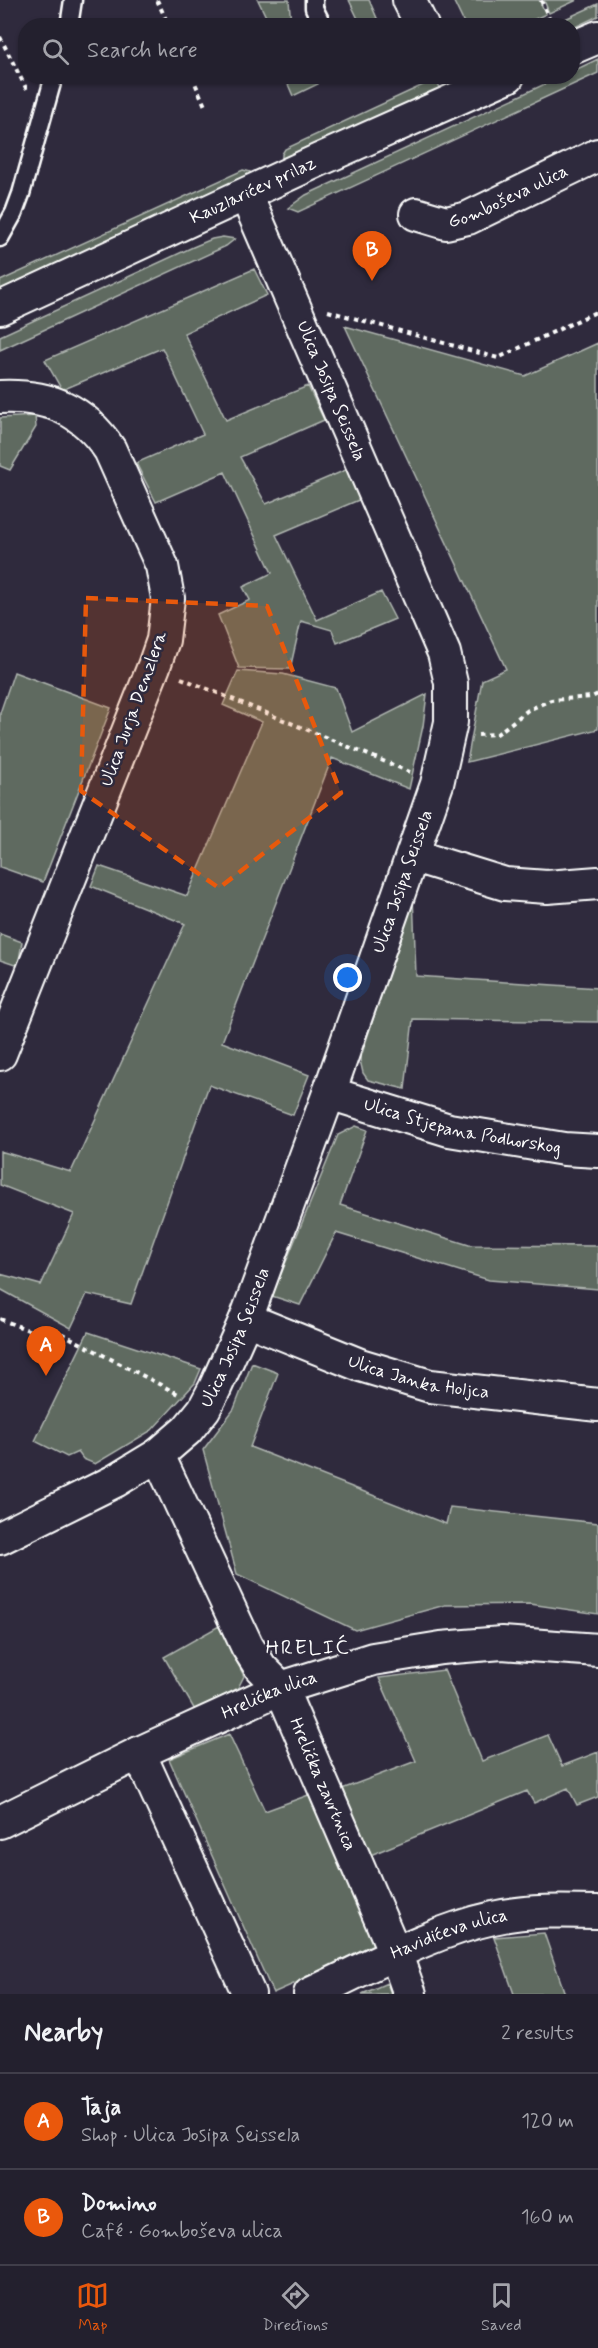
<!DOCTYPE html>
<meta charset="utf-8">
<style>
body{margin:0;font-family:Mynerve,sans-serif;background:#2f2d3a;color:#f1f3f6}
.you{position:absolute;left:348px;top:978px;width:21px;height:21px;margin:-15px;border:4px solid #fff;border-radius:50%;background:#1a73e8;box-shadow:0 0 0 9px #1a73e833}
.badge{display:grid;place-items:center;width:39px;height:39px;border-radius:50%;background:#ea580c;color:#fff;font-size:20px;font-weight:700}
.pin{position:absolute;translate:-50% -50px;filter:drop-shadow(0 2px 3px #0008)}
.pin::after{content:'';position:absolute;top:32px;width:21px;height:18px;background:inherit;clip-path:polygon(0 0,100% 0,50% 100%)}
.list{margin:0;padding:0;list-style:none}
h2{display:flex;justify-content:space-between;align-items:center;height:78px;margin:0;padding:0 24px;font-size:26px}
h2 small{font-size:20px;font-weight:400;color:#a3a3aa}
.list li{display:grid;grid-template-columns:39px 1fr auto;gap:18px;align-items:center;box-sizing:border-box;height:96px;padding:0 24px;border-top:2px solid #403e4a}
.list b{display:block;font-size:22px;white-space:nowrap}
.list p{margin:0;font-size:20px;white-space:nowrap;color:#a3a3aa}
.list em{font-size:20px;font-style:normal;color:#a3a3aa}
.icon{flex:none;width:33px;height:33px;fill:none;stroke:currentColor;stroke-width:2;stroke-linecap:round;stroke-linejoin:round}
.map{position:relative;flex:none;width:598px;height:1994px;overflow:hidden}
.search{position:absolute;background:#23202e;box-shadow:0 2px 4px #0004;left:18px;right:18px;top:18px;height:66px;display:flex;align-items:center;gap:15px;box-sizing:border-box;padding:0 21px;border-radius:24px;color:#a3a3aa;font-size:22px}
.sheet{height:270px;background:#23202e}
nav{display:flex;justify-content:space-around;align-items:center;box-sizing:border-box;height:84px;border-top:2px solid #403e4a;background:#23202e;font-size:16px;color:#a3a3aa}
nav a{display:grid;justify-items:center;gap:3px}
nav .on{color:#ea580c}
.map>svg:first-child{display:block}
.green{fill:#5f6b60;stroke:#afb5b0;stroke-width:1.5}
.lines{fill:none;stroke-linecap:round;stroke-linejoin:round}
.service-casing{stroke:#fff;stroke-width:21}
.minor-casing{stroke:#fff;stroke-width:36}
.path{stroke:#fff;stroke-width:4;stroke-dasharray:4.5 4.5;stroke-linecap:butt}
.service{stroke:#2f2a3d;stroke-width:16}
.minor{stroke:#2f2a3d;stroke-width:32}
.marked{fill:#e8590c;fill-opacity:0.2;stroke:#e8590c;stroke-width:4.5;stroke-dasharray:12 8;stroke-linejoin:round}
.labels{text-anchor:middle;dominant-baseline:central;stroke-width:5;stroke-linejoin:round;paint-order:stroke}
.street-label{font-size:18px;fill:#fff;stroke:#2f2a3d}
.quarter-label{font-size:21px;letter-spacing:1.5px;fill:#fff;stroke:#2f2a3d}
</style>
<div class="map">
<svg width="598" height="1994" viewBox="0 0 598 1994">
<rect width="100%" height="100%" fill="#2f2a3d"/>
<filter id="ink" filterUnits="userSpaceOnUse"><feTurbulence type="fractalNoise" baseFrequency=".0167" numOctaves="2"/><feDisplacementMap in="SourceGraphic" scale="12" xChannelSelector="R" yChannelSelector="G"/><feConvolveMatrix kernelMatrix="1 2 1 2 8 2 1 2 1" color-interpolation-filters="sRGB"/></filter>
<g filter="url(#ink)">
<path class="green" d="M 258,0 L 289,0 L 291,25 L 270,25 Z
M 349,0 L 369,0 L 380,25 L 361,25 Z
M 453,0 L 539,0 L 546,14 L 522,25 L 465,25 Z
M 544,0 L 577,0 L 549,13 Z
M 598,4 L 598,16 L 573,28 L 572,26 L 552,25 Z
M 598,59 L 598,73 L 298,212 L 288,208 L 306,195 L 560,77 L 572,76 L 573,71 Z
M 293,77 L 315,77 L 318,84 L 293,96 L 287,82 L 294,79 Z
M 436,79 L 440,88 L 282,162 L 282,154 L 285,149 Z
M 243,170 L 250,172 L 252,176 L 0,292 L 0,281 Z
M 223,237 L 235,239 L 226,246 L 0,350 L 0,336 L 193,247 L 212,239 Z
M 254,269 L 267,295 L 184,333 L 226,420 L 308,386 L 324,420 L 240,457 L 266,504 L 348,469 L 361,499 L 276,535 L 317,620 L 381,592 L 395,619 L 337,643 L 332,630 L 301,621 L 290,669 L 239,668 L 218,615 L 250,600 L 243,587 L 272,573 L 225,472 L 156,502 L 136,463 L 203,434 L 162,348 L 62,390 L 45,360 Z
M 345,326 L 525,376 L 598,343 L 598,729 L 467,762 L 482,680 L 506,669 Z
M 35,416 L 36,427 L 10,470 L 0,466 L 0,418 Z
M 238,671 L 283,674 L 336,688 L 352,732 L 427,694 L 423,726 L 409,789 L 332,758 L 222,1042 L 309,1075 L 293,1115 L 209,1085 L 131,1304 L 87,1294 L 71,1328 L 0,1289 L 0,1274 L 41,1285 L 74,1214 L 0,1185 L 0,1151 L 71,1172 L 185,924 L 91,886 L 99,866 L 187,896 L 262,722 L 223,705 Z
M 14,672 L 111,708 L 43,882 L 0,867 L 0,713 Z
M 413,894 L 416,976 L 598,988 L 598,1022 L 413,1019 L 405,1089 L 368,1080 L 363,1073 L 360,1060 Z
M 0,934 L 22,942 L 18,966 L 0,960 Z
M 356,1126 L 367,1130 L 340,1205 L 469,1245 L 598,1246 L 598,1289 L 489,1280 L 336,1233 L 300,1305 L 272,1296 L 338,1135 Z
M 88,1332 L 201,1369 L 195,1383 L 152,1430 L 95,1464 L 83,1459 L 78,1452 L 67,1457 L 35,1441 Z
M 252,1363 L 278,1373 L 250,1447 L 446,1524 L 450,1507 L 598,1523 L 598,1614 L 530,1604 L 445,1605 L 355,1630 L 237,1574 L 203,1450 L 234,1409 Z
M 219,1626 L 244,1676 L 238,1688 L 196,1712 L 164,1657 Z
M 444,1670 L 482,1761 L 548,1735 L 562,1766 L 598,1752 L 598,1797 L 577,1805 L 568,1788 L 534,1803 L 527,1791 L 368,1856 L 342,1789 L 416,1761 L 379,1678 Z
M 229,1734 L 265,1811 L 314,1793 L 380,1946 L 273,1993 L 169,1759 Z
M 544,1933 L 565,1994 L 514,1994 L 494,1937 Z
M 387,1983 L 391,1994 L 362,1994 Z"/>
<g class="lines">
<g class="service-casing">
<path id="service" d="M 314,0 L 314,8 L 323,26
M 69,26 L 73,0
M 0,238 L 14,213 L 21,194 L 54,76"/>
</g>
<g class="minor-casing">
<g id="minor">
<path d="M 409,0 L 422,26"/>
<path d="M 572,48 L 598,37"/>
<path id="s1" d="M 416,214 L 446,223 L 468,218 L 598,155"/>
<path id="s2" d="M 0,308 L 319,160 L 508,76"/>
<path d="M 0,397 C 49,395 83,409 110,450 L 162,566 L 168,598 L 163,640 L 154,666 L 0,1054"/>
<path d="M 414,856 L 505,884 L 547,887 L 598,883"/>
<path id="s3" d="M 329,1093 L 449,1130 L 564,1149 L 598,1151"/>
<path id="s4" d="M 246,1319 L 360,1365 L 430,1386 L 598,1405"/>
<path id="s5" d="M 158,1455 L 247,1646 L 261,1668 L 281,1688 L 396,1955 L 410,1994"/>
<path id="s6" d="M 0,1538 L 115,1481 L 158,1455 L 187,1430 L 204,1409 L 215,1388 L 246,1319 L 329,1093 L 437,784 L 451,722 L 451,683 L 444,653 L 246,195"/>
<path d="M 139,1753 L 249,1994"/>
<path id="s7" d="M 0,1822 L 139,1753 L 281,1688 L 373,1659 L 441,1648 L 502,1643 L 598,1650"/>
<path id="s8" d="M 310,1994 C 369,1967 429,1932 493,1918 C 527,1910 563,1911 598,1912"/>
</g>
</g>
<path class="path" d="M 157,0 L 169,26
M 541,0 L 549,18
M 0,37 L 27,90
M 192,76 L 205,106
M 328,311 L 498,358 L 598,311
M 181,678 L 410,772
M 478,735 L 497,734 L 528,710 L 551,700 L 592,697 L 598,694
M 0,1319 L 51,1339 L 55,1330 L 180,1395"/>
<use href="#service" class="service"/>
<use href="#minor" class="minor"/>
</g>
</g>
<path class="marked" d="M 86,598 L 267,606 L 341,793 L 219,888 L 81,791 Z"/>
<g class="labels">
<g class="street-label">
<text stroke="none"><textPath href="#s2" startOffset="279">Kauzlarićev prilaz</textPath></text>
<text stroke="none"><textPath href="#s1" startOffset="99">Gomboševa ulica</textPath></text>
<text transform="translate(331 391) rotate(67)">Ulica Josipa Seissela</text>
<text transform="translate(134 709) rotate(-70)">Ulica Jurja Denzlera</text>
<text stroke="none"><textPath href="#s6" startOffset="808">Ulica Josipa Seissela</textPath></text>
<text stroke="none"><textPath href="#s3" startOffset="138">Ulica Stjepana Podhorskog</textPath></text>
<text stroke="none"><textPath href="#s6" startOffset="322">Ulica Josipa Seissela</textPath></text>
<text stroke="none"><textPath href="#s4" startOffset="183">Ulica Janka Holjca</textPath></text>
<text stroke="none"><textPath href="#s7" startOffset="298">Hrelićka ulica</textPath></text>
<text stroke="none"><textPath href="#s5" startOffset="370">Hrelićka zavrtnica</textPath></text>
<text stroke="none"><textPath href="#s8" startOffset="152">Havidićeva ulica</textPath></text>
</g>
<g class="quarter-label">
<text x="308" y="1648">HRELIĆ</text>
</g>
</g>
</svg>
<div class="you"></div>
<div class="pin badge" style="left:46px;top:1376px">A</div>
<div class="pin badge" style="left:372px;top:281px">B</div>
<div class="search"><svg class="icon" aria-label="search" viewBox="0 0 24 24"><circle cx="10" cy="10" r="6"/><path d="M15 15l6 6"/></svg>Search here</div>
</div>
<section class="sheet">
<h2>Nearby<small>2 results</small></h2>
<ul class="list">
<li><span class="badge">A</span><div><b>Taja</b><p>Shop · Ulica Josipa Seissela</p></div><em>120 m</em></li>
<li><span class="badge">B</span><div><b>Domino</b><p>Café · Gomboševa ulica</p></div><em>160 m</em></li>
</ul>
</section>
<nav>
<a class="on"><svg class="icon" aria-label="map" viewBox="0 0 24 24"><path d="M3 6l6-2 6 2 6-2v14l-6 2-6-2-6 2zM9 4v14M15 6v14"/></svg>Map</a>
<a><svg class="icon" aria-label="directions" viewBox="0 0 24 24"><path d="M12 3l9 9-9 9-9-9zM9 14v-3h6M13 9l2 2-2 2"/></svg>Directions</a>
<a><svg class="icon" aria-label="saved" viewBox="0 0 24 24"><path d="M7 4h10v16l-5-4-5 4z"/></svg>Saved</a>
</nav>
